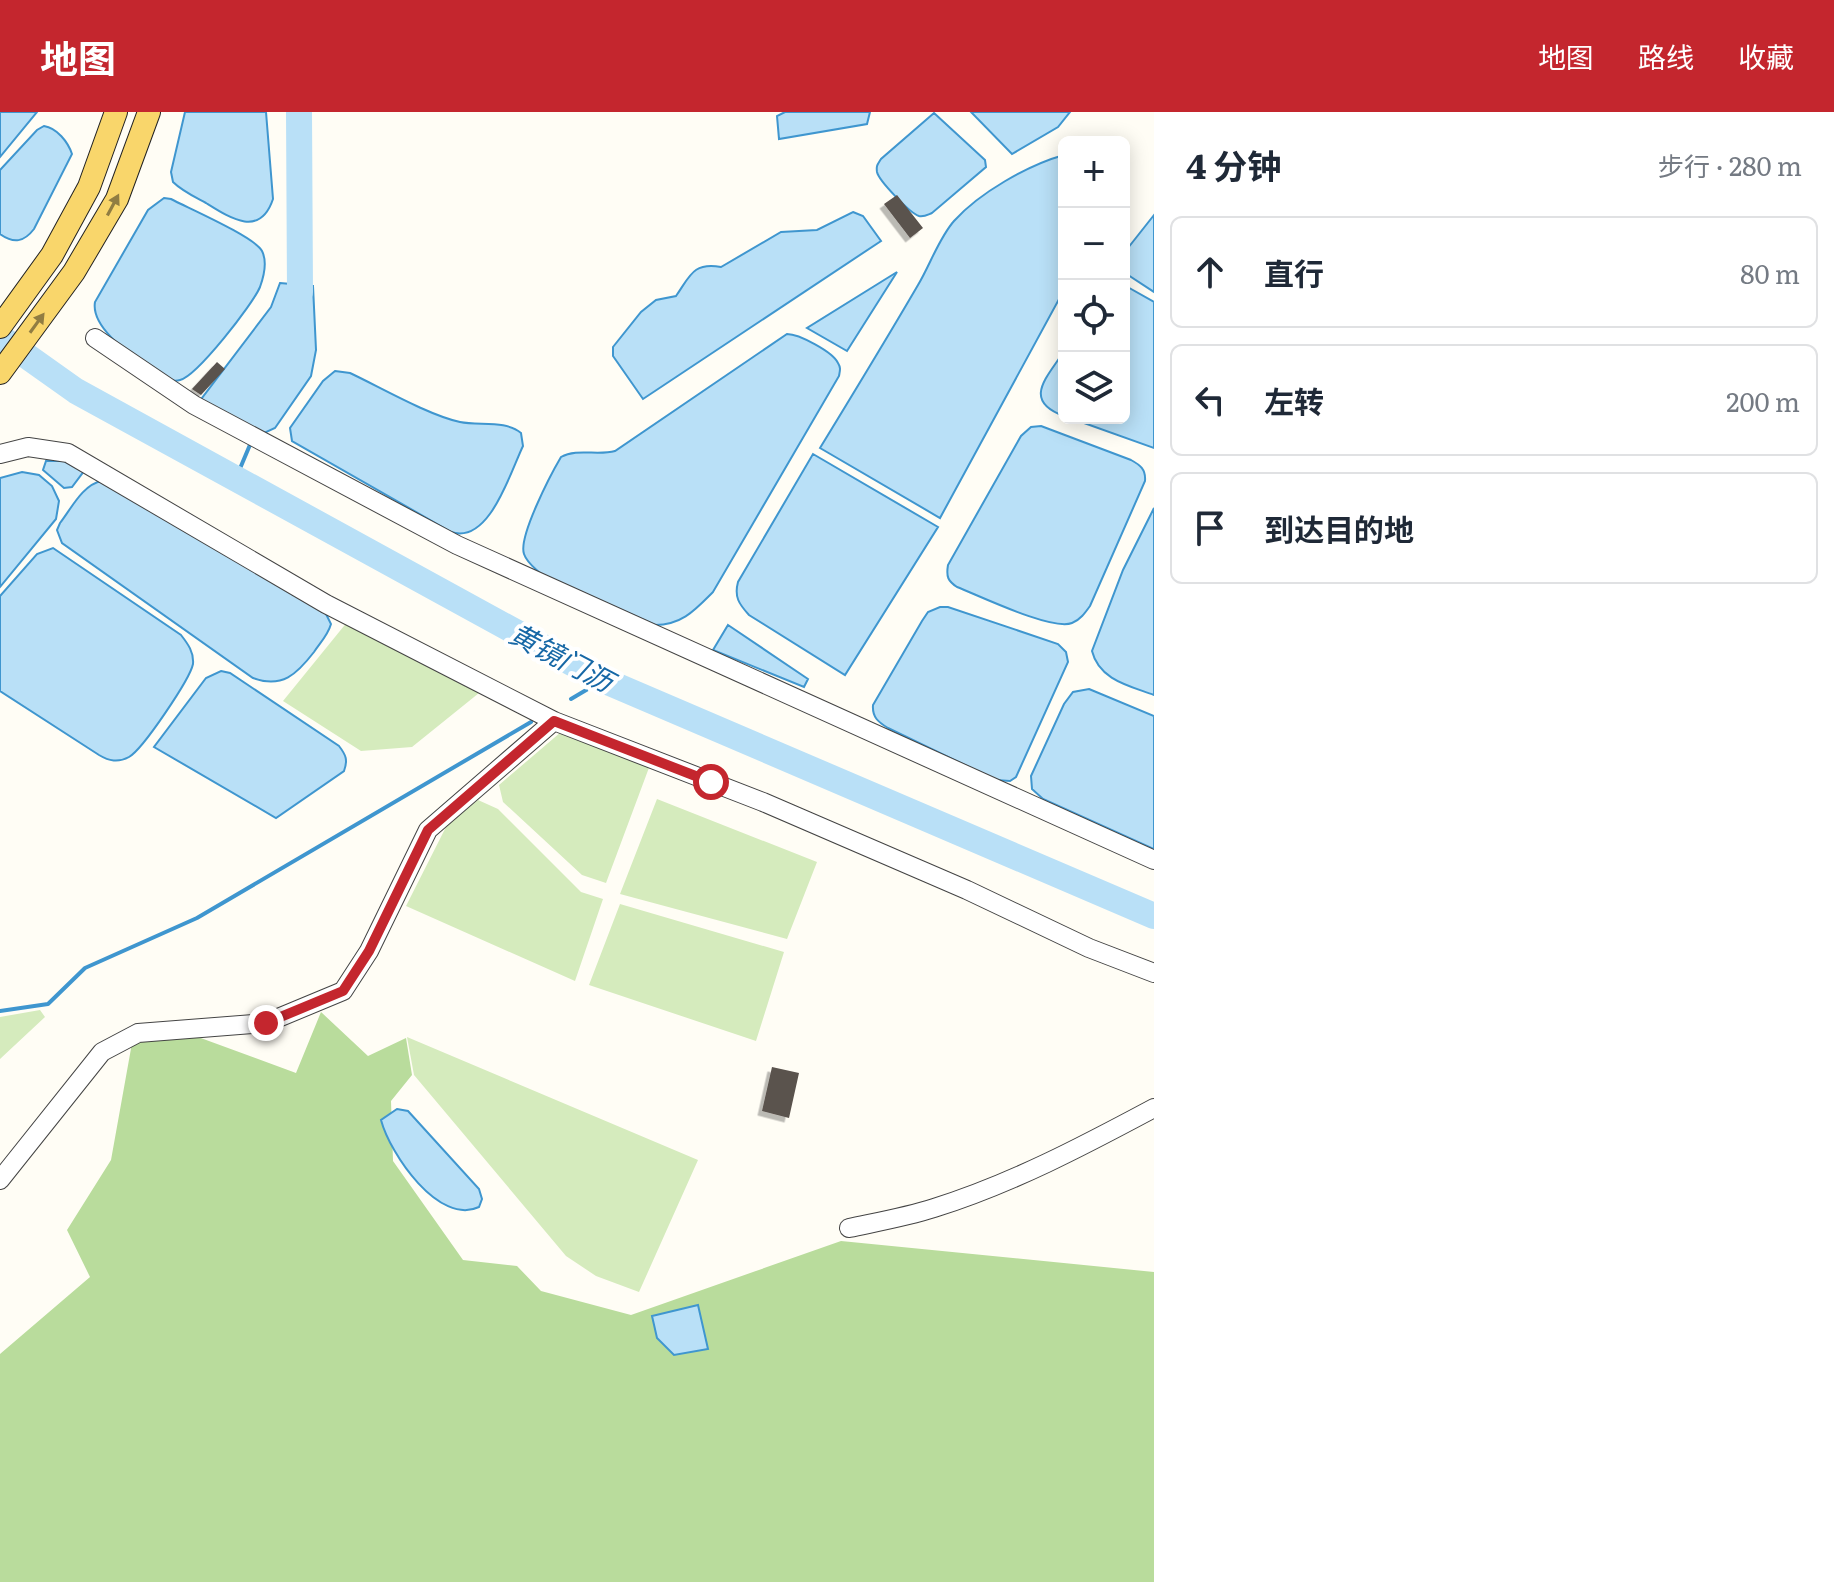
<!DOCTYPE html>
<html lang="zh">
<meta charset="utf-8">
<style>
body{margin:0;font-family:Literata,"Noto Sans SC",serif;background:#f2f2f3;color:#1f2937}
.controls{position:absolute;right:24px;top:24px;display:grid;overflow:hidden;border-radius:12px;box-shadow:0 4px 20px #0003}
.controls button{width:72px;height:72px;display:grid;place-items:center;padding:0;border:0;border-bottom:2px solid #e0e1e3;background:#fff;color:#1f2937;font:40px sans-serif}
.stop{position:absolute;width:24px;height:24px;margin:-18px;border:6px solid #c4262e;border-radius:50%;background:#fff}
.stop.end{background:#c4262e;border-color:#fff;box-shadow:0 2px 8px #0008}
.list{margin:0;padding:0;list-style:none}
h2{display:flex;justify-content:space-between;align-items:center;height:104px;margin:0;padding:0 32px;font-size:34px}
h2 small{font-size:26px;font-weight:400;color:#747a83}
.list li{display:grid;grid-template-columns:52px 1fr auto;gap:24px;align-items:center;box-sizing:border-box;height:112px;margin:0 16px 16px;padding:0 16px;border:2px solid #e0e1e3;border-radius:12px}
.list b{display:block;font-size:30px;white-space:nowrap}
.list em{font-size:26px;font-style:normal;color:#747a83}
.icon{flex:none;width:44px;height:44px;fill:none;stroke:currentColor;stroke-width:2;stroke-linecap:round;stroke-linejoin:round}
.map{position:relative;flex:none;width:1154px;height:1470px;overflow:hidden}
header{display:flex;align-items:center;gap:48px;box-sizing:border-box;height:112px;padding:0 40px;background:#c4262e;color:#fff}
header strong{font-size:38px}
nav{display:flex;gap:44px;margin-inline-start:auto;font-size:28px}
main{display:flex}
aside{flex:1;background:#fff}
.map>svg:first-child{display:block}
.green{fill:#d5ebbd}
.forest{fill:#b9dc9c}
.water{fill:#b9e0f7;stroke:#3f96cf;stroke-width:2}
.lines{fill:none;stroke-linecap:round;stroke-linejoin:round}
.stream{stroke:#3f96cf;stroke-width:4}
.river{stroke:#b9e0f7;stroke-width:26}
.building{fill:#5a524d;filter:url(#shadow)}
.minor-casing{stroke:#444;stroke-width:20}
.major-casing{stroke:#222;stroke-width:24}
.minor{stroke:#fff;stroke-width:18}
.major{stroke:#f9d66b;stroke-width:22}
.oneway{fill:#917d42}
.route{stroke:#c4262e;stroke-width:10}
.labels{text-anchor:middle;dominant-baseline:central;stroke-width:8;stroke-linejoin:round;paint-order:stroke}
.water-label{font-size:28px;font-style:italic;fill:#1768a6;stroke:#fff}
</style>
<header>
<strong>地图</strong>
<nav><a>地图</a><a>路线</a><a>收藏</a></nav>
</header>
<main>
<div class="map">
<svg width="1154" height="1470" viewBox="0 0 1154 1470">
<defs>
<filter id="shadow"><feDropShadow dx="-4.5" dy="4.5" stdDeviation="0" flood-color="#0004"/></filter>
</defs>
<rect width="100%" height="100%" fill="#fffdf5"/>
<path class="green" d="M 348,509 L 479,581 L 412,635 L 361,639 L 283,589 Z
M 561,620 L 650,653 L 606,771 L 582,763 L 503,690 L 499,673 Z
M 657,687 L 817,750 L 787,827 L 620,782 Z
M 478,688 L 498,697 L 581,780 L 603,787 L 575,869 L 406,794 L 447,713 Z
M 620,792 L 784,840 L 756,929 L 589,873 Z
M 40,898 L 45,905 L 0,947 L 0,905 Z
M 407,925 L 698,1048 L 639,1180 L 596,1164 L 566,1144 L 414,963 Z"/>
<path class="forest" d="M 321,900 L 368,944 L 406,926 L 412,963 L 391,989 L 393,1049 L 463,1148 L 517,1154 L 541,1179 L 631,1203 L 841,1129 L 1154,1160 L 1154,1470 L 0,1470 L 0,1242 L 90,1165 L 67,1118 L 111,1048 L 132,931 L 198,925 L 296,961 Z"/>
<path class="water" d="M 0,0 L 37,0 L 0,45 Z
M 185,0 L 266,0 L 273,87 C 260,126 230,106 206,91 C 195,85 182,79 173,70 L 171,60 Z
M 785,0 L 870,0 L 867,12 L 779,27 L 777,4 Z
M 971,0 L 1070,0 L 1058,15 L 1012,42 Z
M 934,1 L 985,48 L 986,55 L 932,101 C 927,103 924,105 919,104 C 911,102 879,69 877,60 C 876,53 878,52 881,47 Z
M 44,14 C 57,16 68,30 72,42 L 34,117 C 24,130 14,132 0,122 L 0,58 L 37,18 Z
M 1064,43 L 1064,178 L 940,406 L 820,336 C 853,282 886,228 918,173 C 930,153 939,126 954,109 C 979,81 1028,53 1064,43 Z
M 164,86 L 171,87 C 188,96 255,125 262,139 C 267,149 264,164 260,175 C 253,192 197,264 180,268 C 174,270 168,268 162,266 C 141,249 90,219 95,190 L 148,98 Z
M 853,100 L 863,104 L 881,129 L 643,287 L 613,244 L 613,235 L 641,200 L 656,188 L 676,184 C 690,164 693,150 721,155 L 781,120 L 817,118 Z
M 1154,103 L 1154,180 L 1125,161 L 1124,141 Z
M 897,160 L 847,239 L 807,216 Z
M 280,171 L 313,174 L 316,238 L 311,264 L 275,316 L 262,322 L 199,290 L 271,195 Z
M 1124,173 L 1154,190 L 1154,336 L 1070,306 L 1124,306 Z
M 787,222 C 799,222 833,240 838,251 C 841,256 840,258 839,264 L 713,480 C 695,498 682,513 655,513 L 541,462 C 535,456 527,451 524,442 C 518,425 551,362 561,345 C 577,336 598,344 615,339 Z
M 1064,239 L 1064,304 C 1021,288 1048,265 1064,239 Z
M 335,259 L 350,261 C 380,275 428,303 460,310 C 479,314 506,308 521,321 L 523,334 C 510,361 489,433 451,420 L 292,329 L 290,316 L 323,269 Z
M 1041,314 L 1131,348 C 1140,353 1146,357 1145,369 L 1090,494 C 1085,501 1080,508 1072,511 C 1052,519 980,484 957,475 C 948,469 946,465 948,453 L 1021,324 L 1031,315 Z
M 813,342 L 938,415 L 845,563 L 749,503 C 739,492 734,485 738,470 Z
M 46,349 L 64,349 L 84,359 L 72,375 L 64,376 L 43,358 Z
M 22,360 L 39,363 L 52,374 L 59,389 L 56,407 L 0,475 L 0,366 Z
M 102,369 L 325,500 L 331,512 C 328,523 320,531 314,540 C 297,562 282,577 253,566 L 62,431 L 57,418 L 60,411 C 71,397 83,372 102,369 Z
M 1154,396 L 1154,583 C 1130,574 1099,568 1092,539 L 1123,458 Z
M 53,436 L 181,523 C 188,532 194,540 193,552 C 190,567 143,637 129,645 C 118,651 109,649 99,643 L 0,579 L 0,484 L 37,442 Z
M 940,495 L 948,495 L 1058,532 L 1066,540 L 1068,550 L 1016,665 L 1010,669 L 996,668 L 888,616 C 878,610 872,605 873,593 L 922,509 L 928,500 Z
M 728,513 L 808,567 L 804,575 L 713,538 Z
M 221,559 L 230,561 L 339,634 C 346,643 348,648 344,659 L 276,706 L 154,635 L 206,566 Z
M 1089,577 L 1154,604 L 1154,737 L 1043,687 L 1032,677 L 1031,664 L 1064,592 L 1073,580 Z
M 397,997 L 408,999 L 479,1077 L 482,1087 L 479,1095 C 439,1114 390,1042 381,1008 Z
M 698,1193 L 708,1237 L 674,1243 L 657,1226 L 652,1204 Z"/>
<g class="lines">
<path class="stream" d="M 236,366 L 252,328
M 571,587 L 603,568
M 0,899 L 48,892 L 85,856 L 197,806 L 531,610"/>
<path class="river" d="M 299,0 L 300,180
M 0,225 L 76,279 L 603,568 L 1154,804"/>
</g>
<path class="building" d="M 897,83 L 923,116 L 910,126 L 884,92 Z
M 217,250 L 225,257 L 201,283 L 192,277 Z
M 772,955 L 799,961 L 789,1006 L 762,999 Z"/>
<g class="lines">
<g class="minor-casing">
<path id="minor" d="M 95,226 L 194,293 L 457,433 L 1154,748
M 0,342 L 28,335 L 68,341 L 326,492 L 554,609 L 763,690 L 967,778 L 1089,836 L 1154,861
M 0,1068 L 102,940 L 138,921 L 266,911 L 343,879 L 369,839 L 428,718 L 554,609
M 849,1116 C 877,1110 906,1105 934,1096 C 1011,1072 1083,1034 1154,996"/>
</g>
<g class="major-casing">
<path id="major" d="M 0,215 L 52,143 L 89,75 L 116,0
M 0,261 L 74,160 L 117,87 L 149,0"/>
</g>
<use href="#minor" class="minor"/>
<use href="#major" class="major"/>
</g>
<defs><path id="oneway-solid" d="M-6-.8H1V-3.2L6.5 0L1 3.2V.8H-6Z" transform="scale(2)"/></defs>
<g class="oneway">
<use href="#oneway-solid" transform="translate(113 93) rotate(-62)"/>
<use href="#oneway-solid" transform="translate(37 211) rotate(-54)"/>
</g>
<g class="lines">
<path class="route" d="M 266,911 L 343,879 L 369,839 L 428,718 L 554,609 L 711,670"/>
</g>
<g class="labels">
<g class="water-label">
<text transform="translate(562 544) rotate(28)">黄镜门沥</text>
</g>
</g>
</svg>
<div class="controls">
<button>+</button>
<button>−</button>
<button><svg class="icon" aria-label="locate" viewBox="0 0 24 24"><circle cx="12" cy="12" r="6"/><path d="M12 2v4M12 18v4M2 12h4M18 12h4"/></svg></button>
<button><svg class="icon" aria-label="layers" viewBox="0 0 24 24"><path d="M12 4l9 5-9 5-9-5zM3 14l9 5 9-5"/></svg></button>
</div>
<div class="stop" style="left:711px;top:670px"></div>
<div class="stop end" style="left:266px;top:911px"></div>
</div>
<aside>
<h2>4 分钟<small>步行 · 280 m</small></h2>
<ul class="list">
<li><svg class="icon" aria-label="ahead" viewBox="0 0 24 24"><path d="M12 20V5M6 11l6-6 6 6"/></svg><div><b>直行</b></div><em>80 m</em></li>
<li><svg class="icon" aria-label="left" viewBox="0 0 24 24"><path d="M17 20v-9H6M10 6l-5 5 5 5"/></svg><div><b>左转</b></div><em>200 m</em></li>
<li><svg class="icon" aria-label="arrive" viewBox="0 0 24 24"><path d="M6 21V4h12l-3 4 3 4H6"/></svg><div><b>到达目的地</b></div></li>
</ul>
</aside>
</main>
